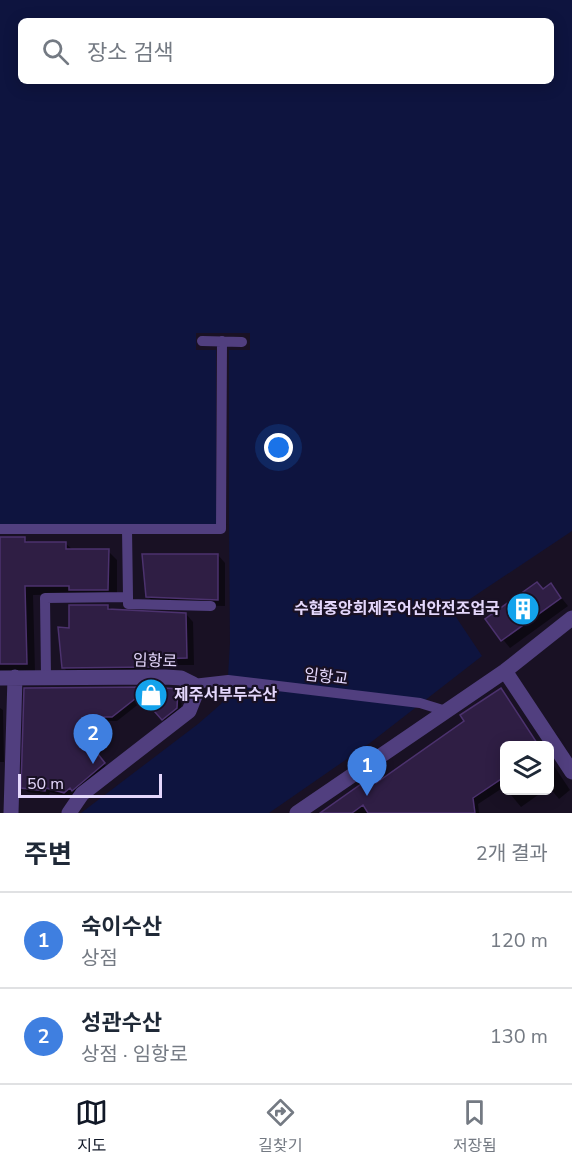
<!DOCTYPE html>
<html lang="ko">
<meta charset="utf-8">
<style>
body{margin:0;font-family:"Nunito Sans","Noto Sans KR",sans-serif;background:#f2f2f3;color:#1f2937}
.controls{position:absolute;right:18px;bottom:18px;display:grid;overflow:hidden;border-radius:9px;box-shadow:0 3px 15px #0003}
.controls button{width:54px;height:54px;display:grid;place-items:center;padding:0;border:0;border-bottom:2px solid #e0e1e3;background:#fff;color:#1f2937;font:30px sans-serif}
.scale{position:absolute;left:18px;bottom:15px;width:144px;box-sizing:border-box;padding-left:6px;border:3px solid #e4d7fc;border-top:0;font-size:16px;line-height:21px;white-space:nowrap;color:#e4d7fc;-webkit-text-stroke:4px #191124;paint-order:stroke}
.you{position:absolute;left:279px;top:448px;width:21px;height:21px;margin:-15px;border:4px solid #fff;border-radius:50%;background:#1a73e8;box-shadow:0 0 0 9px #1a73e833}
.badge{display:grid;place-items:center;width:39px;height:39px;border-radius:50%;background:#111827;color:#fff;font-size:20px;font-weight:700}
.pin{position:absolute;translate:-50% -50px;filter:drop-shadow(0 2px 3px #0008)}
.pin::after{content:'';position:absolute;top:32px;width:21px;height:18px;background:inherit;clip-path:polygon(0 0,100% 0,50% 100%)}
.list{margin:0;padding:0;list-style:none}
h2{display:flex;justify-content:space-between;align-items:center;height:78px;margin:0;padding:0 24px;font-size:26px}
h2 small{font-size:20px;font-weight:400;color:#747a83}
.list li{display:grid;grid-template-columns:39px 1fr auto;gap:18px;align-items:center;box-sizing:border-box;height:96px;padding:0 24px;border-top:2px solid #e0e1e3}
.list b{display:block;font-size:22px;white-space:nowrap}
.list p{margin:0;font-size:20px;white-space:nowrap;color:#747a83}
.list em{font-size:20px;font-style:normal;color:#747a83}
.icon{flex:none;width:33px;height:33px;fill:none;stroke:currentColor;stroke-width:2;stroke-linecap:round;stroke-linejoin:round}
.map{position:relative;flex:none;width:572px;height:813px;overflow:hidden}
.search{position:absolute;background:#fff;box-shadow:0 3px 15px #0003;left:18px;right:18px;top:18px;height:66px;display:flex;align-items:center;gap:15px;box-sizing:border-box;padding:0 21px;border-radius:9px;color:#747a83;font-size:22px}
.sheet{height:270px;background:#fff}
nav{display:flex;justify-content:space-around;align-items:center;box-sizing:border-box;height:84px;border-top:2px solid #e0e1e3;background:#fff;font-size:16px;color:#747a83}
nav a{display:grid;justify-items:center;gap:3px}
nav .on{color:#111827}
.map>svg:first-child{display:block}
.water{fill:#0e143f;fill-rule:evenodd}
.pier{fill:#191124}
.shadow{fill:#0007}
.building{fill:#2f1e44;stroke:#4c326e;stroke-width:1.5}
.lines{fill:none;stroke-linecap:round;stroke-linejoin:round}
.lane{stroke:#513f7f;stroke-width:10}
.street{stroke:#513f7f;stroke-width:15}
.labels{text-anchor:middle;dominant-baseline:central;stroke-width:4.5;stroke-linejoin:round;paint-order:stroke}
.poi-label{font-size:16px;font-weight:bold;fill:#e4d7fc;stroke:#191124;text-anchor:end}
.street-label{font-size:16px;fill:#e4d7fc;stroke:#191124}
</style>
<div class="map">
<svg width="572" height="813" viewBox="0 0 572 813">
<rect width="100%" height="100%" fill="#191124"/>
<path class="water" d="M 0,0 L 572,0 L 572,531 L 452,611 L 482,656 L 370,743 L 269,813 L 81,813 L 198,724 L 221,704 L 227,693 L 230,643 L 229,524 L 0,525 ZM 21,21 L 551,21 L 551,81 L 21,81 Z"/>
<path class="pier" d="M 196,333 L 250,333 L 250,350 L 229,350 L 229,524 L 216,524 L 216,350 L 196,350 Z"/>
<path class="shadow" d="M 0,538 L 24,538 L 30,544 L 65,543 L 73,550 L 108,551 L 117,560 L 117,598 L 74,594 L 33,595 L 35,672 L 0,672 Z
M 218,555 L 225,563 L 225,606 L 155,604 L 147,596 Z
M 551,585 L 568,606 L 510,648 L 487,620 Z
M 108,606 L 113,611 L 186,614 L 193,622 L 194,665 L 158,665 L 158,674 L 71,675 L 63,667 L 71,629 Z
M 26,689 L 178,690 L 182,695 L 181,712 L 167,723 L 145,699 L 117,721 L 96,721 L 91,746 L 108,769 L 69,797 L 50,792 L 49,795 L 28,792 L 23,788 Z
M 501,690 L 540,746 L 504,746 L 504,787 L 478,804 L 479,813 L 321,813 L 377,784 L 466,722 Z
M 0,708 L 3,710 L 4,762 L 0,762 Z
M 550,760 L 570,790 L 559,799 L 550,788 Z
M 507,790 L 545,790 L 521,807 Z"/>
<path class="building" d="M 0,537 L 25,537 L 25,542 L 66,542 L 66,549 L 109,549 L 108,590 L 69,590 L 69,586 L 25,586 L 27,664 L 0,664 Z
M 142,554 L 218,554 L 218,600 L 146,597 Z
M 537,582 L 543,589 L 551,583 L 561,598 L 501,641 L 485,619 Z
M 69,605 L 108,605 L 108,609 L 186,613 L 187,658 L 151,659 L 151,667 L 62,668 L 58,627 L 69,628 Z
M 151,687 L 178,689 L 177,708 L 162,720 L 140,695 L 112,717 L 92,717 L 87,740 L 105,763 L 72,791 L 70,788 L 64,793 L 46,788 L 45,791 L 21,788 L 24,688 Z
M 501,688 L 539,746 L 504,746 L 504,777 L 473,798 L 475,813 L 368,813 L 363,805 L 352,813 L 320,813 L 371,777 L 376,783 L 464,721 L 460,715 Z"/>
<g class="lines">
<path class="lane" d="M 202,341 L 242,342
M 0,529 L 221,529 L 222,341
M 128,597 L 128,604 L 211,606
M 46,677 L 45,598 L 128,597 L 127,529
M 193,684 L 228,680 L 420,703 L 446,711"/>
<path class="street" d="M 505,671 L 572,772
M 0,678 L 165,677 L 181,678 L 193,684 L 195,696 L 189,711 L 82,794 L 69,813
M 11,813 L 15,677
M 297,813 L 505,671 L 572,618"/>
</g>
<defs>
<g id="building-disc" transform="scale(1.725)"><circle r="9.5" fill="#13a3ec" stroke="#191124"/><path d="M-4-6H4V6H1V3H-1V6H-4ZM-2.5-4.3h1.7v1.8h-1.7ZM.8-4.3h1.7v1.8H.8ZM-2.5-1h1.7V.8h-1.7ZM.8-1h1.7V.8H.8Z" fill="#fff"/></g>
<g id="shop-disc" transform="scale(1.725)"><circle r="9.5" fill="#13a3ec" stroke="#191124"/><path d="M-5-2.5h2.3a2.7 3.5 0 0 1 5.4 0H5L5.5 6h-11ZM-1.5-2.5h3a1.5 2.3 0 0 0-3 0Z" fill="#fff"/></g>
</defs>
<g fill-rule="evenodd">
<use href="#building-disc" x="523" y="609"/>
<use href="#shop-disc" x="151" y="695"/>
</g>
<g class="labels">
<g class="poi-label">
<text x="500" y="609">수협중앙회제주어선안전조업국</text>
<text x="174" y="695" text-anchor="start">제주서부두수산</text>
</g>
<g class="street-label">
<text transform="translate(155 661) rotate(2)">임항로</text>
<text transform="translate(326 677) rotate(7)">임항교</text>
</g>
</g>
</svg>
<div class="controls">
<button><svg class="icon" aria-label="layers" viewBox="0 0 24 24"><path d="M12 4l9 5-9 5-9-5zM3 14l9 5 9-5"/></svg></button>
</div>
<div class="scale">50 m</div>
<div class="you"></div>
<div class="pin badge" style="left:367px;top:796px;background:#3f7fe0">1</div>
<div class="pin badge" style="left:93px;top:764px;background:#3f7fe0">2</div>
<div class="search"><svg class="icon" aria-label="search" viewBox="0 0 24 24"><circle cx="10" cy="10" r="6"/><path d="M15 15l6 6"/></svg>장소 검색</div>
</div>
<section class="sheet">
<h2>주변<small>2개 결과</small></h2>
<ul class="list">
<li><span class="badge" style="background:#3f7fe0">1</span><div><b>숙이수산</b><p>상점</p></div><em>120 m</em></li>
<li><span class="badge" style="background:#3f7fe0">2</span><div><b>성관수산</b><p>상점 · 임항로</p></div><em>130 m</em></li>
</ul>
</section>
<nav>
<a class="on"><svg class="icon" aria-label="map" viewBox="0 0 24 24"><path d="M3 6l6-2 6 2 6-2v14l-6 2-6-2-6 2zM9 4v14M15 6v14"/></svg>지도</a>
<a><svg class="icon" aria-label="directions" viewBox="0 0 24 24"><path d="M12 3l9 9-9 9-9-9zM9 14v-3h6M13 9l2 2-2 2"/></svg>길찾기</a>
<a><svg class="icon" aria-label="saved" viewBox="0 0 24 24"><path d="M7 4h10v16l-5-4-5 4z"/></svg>저장됨</a>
</nav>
